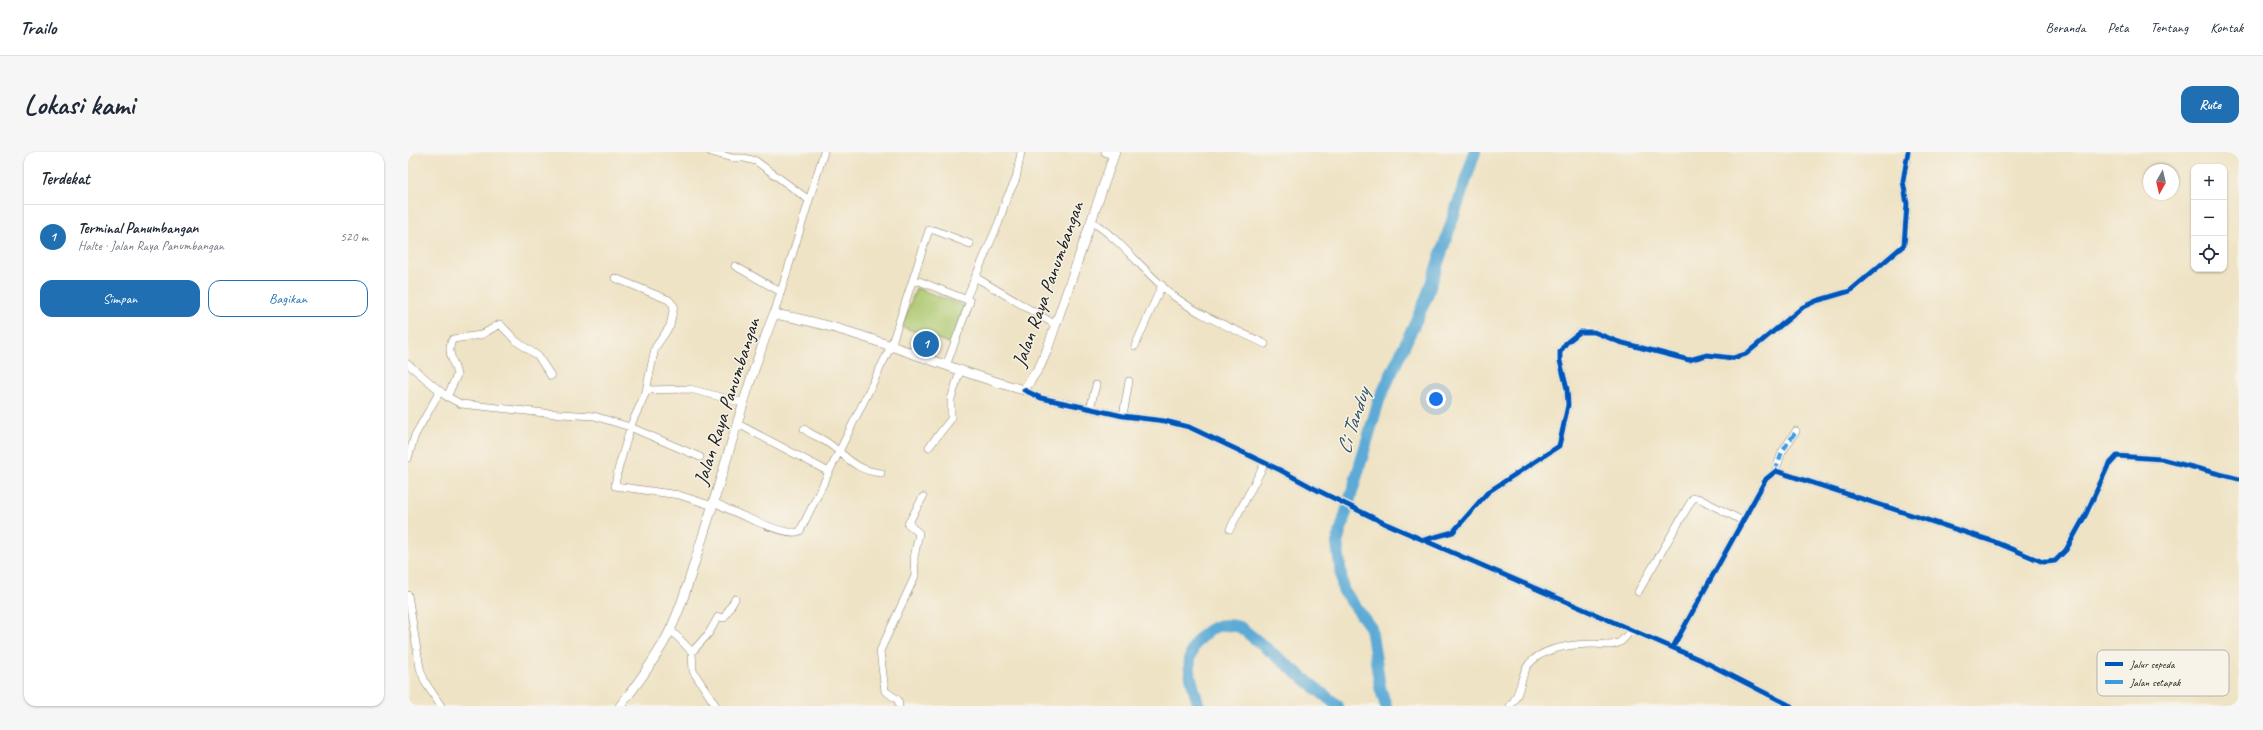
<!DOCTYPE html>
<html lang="id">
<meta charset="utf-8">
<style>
body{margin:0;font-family:Caveat,sans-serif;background:#f6f6f7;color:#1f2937}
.controls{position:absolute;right:12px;top:12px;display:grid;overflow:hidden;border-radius:8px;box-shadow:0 1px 3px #0004}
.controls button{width:36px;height:36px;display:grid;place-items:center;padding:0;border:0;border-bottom:1px solid #e0e1e3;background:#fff;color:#1f2937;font:20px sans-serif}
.compass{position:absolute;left:1735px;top:12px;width:36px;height:36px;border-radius:50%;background:#fff;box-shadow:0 1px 3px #0004;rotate:188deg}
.you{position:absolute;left:1028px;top:247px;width:14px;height:14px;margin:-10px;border:3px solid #fff;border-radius:50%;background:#1a73e8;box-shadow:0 0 0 6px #1a73e833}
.badge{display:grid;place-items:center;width:26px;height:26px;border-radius:50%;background:#1f6fb2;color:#fff;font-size:13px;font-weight:700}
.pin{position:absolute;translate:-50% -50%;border:2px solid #fff;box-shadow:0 1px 4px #0006}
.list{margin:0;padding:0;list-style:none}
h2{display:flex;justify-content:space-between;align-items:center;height:52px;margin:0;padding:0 16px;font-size:17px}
h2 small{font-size:13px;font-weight:400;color:#747a83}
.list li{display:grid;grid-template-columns:26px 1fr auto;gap:12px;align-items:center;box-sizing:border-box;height:64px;padding:0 16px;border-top:1px solid #e0e1e3}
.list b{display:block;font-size:15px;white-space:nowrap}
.list p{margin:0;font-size:13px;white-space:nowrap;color:#747a83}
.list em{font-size:13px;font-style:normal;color:#747a83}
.actions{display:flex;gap:8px;padding:12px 16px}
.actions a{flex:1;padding:9px 0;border:1px solid #1f6fb2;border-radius:12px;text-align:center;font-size:14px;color:#1f6fb2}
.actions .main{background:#1f6fb2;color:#fff}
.icon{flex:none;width:22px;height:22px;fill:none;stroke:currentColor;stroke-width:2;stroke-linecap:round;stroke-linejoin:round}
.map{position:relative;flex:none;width:1831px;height:554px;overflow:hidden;border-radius:12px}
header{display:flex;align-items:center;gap:24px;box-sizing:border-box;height:56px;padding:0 20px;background:#fff;border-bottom:1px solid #e0e1e3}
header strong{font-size:19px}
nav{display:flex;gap:22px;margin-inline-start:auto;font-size:14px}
.intro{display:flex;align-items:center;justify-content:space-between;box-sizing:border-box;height:96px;padding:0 24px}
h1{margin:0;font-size:28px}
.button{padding:10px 18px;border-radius:12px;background:#1f6fb2;color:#fff;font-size:14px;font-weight:700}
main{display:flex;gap:24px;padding:0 24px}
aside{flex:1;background:#fff;border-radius:12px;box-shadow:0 1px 3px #0004}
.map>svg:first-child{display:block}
.green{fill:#abc76d;stroke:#647244}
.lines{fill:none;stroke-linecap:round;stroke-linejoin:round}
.river{stroke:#5caad5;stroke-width:12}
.minor-casing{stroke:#868070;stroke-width:8}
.major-casing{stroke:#868070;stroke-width:10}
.minor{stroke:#fff;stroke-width:7}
.major{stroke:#fff;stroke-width:9}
.quiet{stroke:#3c9bdf;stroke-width:4;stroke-dasharray:8 4;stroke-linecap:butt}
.cycleway-casing{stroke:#f7f3e8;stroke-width:8}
.cycleway{stroke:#0057b8;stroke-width:5}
.labels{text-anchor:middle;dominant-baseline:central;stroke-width:3;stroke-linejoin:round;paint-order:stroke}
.street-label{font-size:20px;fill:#1c1c1c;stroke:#f7f3e8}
.water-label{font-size:21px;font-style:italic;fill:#365566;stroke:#f7f3e8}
.key{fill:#f7f3e8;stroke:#b5b2ab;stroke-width:1}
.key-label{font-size:11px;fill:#1c1c1c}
</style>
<header>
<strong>Trailo</strong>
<nav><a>Beranda</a><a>Peta</a><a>Tentang</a><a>Kontak</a></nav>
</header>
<div class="intro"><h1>Lokasi kami</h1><a class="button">Rute</a></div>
<main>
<aside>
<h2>Terdekat<small></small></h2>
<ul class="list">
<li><span class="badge">1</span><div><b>Terminal Panumbangan</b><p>Halte · Jalan Raya Panumbangan</p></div><em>520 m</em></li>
</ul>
<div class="actions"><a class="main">Simpan</a><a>Bagikan</a></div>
</aside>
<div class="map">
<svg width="1831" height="554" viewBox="0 0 1831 554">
<rect width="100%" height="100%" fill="#f7f3e8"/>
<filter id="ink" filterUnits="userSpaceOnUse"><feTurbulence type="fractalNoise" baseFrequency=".025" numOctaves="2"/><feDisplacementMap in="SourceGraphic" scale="8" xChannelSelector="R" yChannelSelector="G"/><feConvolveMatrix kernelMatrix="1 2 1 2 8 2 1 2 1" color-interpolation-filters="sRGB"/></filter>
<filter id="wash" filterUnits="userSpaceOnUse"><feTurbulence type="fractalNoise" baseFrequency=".012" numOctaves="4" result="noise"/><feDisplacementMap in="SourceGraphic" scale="16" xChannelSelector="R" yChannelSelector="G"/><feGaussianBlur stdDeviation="0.9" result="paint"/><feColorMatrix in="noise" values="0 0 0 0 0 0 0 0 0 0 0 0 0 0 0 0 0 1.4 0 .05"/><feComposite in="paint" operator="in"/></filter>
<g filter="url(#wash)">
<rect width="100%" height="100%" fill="#efe3c5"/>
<path class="green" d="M 508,136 L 557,154 L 544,192 L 494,175 Z"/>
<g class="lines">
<path class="river" d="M 791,554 C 783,530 773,502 795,483 C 808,472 816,471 832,475 L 930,554
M 978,554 L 972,535 L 963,476 L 935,438 L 929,391 L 971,248 L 1018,147 L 1067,0"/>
</g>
</g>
<g filter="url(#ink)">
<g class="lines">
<g class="minor-casing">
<path id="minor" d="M 303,0 L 324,6 L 336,6 L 348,9 L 401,48
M 697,0 L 706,4
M 683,69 C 715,89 737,122 767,145 C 794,165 827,177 857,192
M 327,114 L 373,140
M 567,125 L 648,173
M 207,126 L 261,148 L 266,154 L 262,174 L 247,196 L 238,239
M 504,130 L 521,78 L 526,78 L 562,92
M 558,147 L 591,70 L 598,48 L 608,27 L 613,0
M 366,162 L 416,0
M 727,194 L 754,133
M 0,212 L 38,244 L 53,252 L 137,261 L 186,264 L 222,275 L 239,238 L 282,237 L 336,251
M 616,238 L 633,246 L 675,255 L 715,264 L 757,269 L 781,275 L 872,318 L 911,339 L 976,371 L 1293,508 L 1383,554
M 39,245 L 49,223 C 47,211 37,199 45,187 L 73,183 L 92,172 L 108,189 L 130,204 L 143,224
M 682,257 L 688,233
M 715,264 L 721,229
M 330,272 L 421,320
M 396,277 C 403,283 412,285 420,291 C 440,305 446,318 473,321
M 521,295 L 543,267 L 543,247 L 552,219
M 292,305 L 222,275 C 218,295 209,314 207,334 L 271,343 L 305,354
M 0,306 L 7,283 L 32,239
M 1367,320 L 1374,300 L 1388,279
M 306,350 C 319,357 381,387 392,379 L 483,194 L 504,130 L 511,129 L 562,149 L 538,214
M 822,377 L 857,311
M 1016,388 L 1045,380 L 1080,340 L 1151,294 L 1160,253 L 1159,237 L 1152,209 L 1152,200 L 1158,191 L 1172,180 L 1186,180 L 1211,190 L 1281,208 L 1299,203 L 1325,206 L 1338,202 L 1395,155 L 1408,149 L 1442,139 L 1496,93 L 1499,52 L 1495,29 L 1500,0
M 1230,440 L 1285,346 L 1290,346 L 1335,369
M 0,443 L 12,516 L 17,530 L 33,554
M 262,477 L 284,500 L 301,481 L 310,465 L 316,466 L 327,447
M 1265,495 L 1358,327 L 1368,319 L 1587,390 L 1635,410 L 1639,410 L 1647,409 L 1658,398 L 1678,362 L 1700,314 L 1709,304 L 1753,307 L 1831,327
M 284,500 L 285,519 L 308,554
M 491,554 L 490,548 L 477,539 L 472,499 L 507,424 L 506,406 L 511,381 L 500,372 L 515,345
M 1102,554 C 1115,541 1111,519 1125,508 C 1139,495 1168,492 1186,492 C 1194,492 1203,495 1210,491 C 1216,489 1219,482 1223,478"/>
</g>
<g class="major-casing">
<path id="major" d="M 212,554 C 228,534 242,514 255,492 C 273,460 282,424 293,390 C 318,314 337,236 366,162 C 452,176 532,216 616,238 L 632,214 L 639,198 L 707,0"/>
</g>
<use href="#minor" class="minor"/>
<use href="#major" class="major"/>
<path class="quiet" d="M 1367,320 L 1374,300 L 1388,279"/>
<g class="cycleway-casing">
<path id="cycleway" d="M 616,238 L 633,246 L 675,255 L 715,264 L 757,269 L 781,275 L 872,318 L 911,339 L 976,371 L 1293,508 L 1383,554
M 1016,388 L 1045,380 L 1080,340 L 1151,294 L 1160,253 L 1159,237 L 1152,209 L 1152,200 L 1158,191 L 1172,180 L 1186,180 L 1211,190 L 1281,208 L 1299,203 L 1325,206 L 1338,202 L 1395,155 L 1408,149 L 1442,139 L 1496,93 L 1499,52 L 1495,29 L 1500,0
M 1265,495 L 1358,327 L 1368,319 L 1587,390 L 1635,410 L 1639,410 L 1647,409 L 1658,398 L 1678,362 L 1700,314 L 1709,304 L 1753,307 L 1831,327"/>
</g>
<use href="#cycleway" class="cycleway"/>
</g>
</g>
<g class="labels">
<g class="street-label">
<text transform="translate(640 132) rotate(-70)">Jalan Raya Panumbangan</text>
<text transform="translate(319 249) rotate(-72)">Jalan Raya Panumbangan</text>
</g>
<g class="water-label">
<text transform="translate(945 269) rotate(-72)">Ci Tanduy</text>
</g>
</g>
<rect x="1689" y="498" width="132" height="46" rx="6" class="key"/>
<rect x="1697" y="510" width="18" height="4" fill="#0057b8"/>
<rect x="1697" y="528" width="18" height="4" fill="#3c9bdf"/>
<g class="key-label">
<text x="1722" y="516">Jalur sepeda</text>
<text x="1722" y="534">Jalan setapak</text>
</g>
</svg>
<div class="controls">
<button>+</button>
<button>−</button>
<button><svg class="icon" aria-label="locate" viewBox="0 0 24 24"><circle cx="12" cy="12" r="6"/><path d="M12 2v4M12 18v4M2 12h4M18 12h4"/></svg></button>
</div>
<svg class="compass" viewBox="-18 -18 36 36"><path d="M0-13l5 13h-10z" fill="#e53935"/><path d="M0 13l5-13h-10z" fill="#747a83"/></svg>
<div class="you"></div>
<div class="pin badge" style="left:518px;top:192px">1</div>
</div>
</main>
